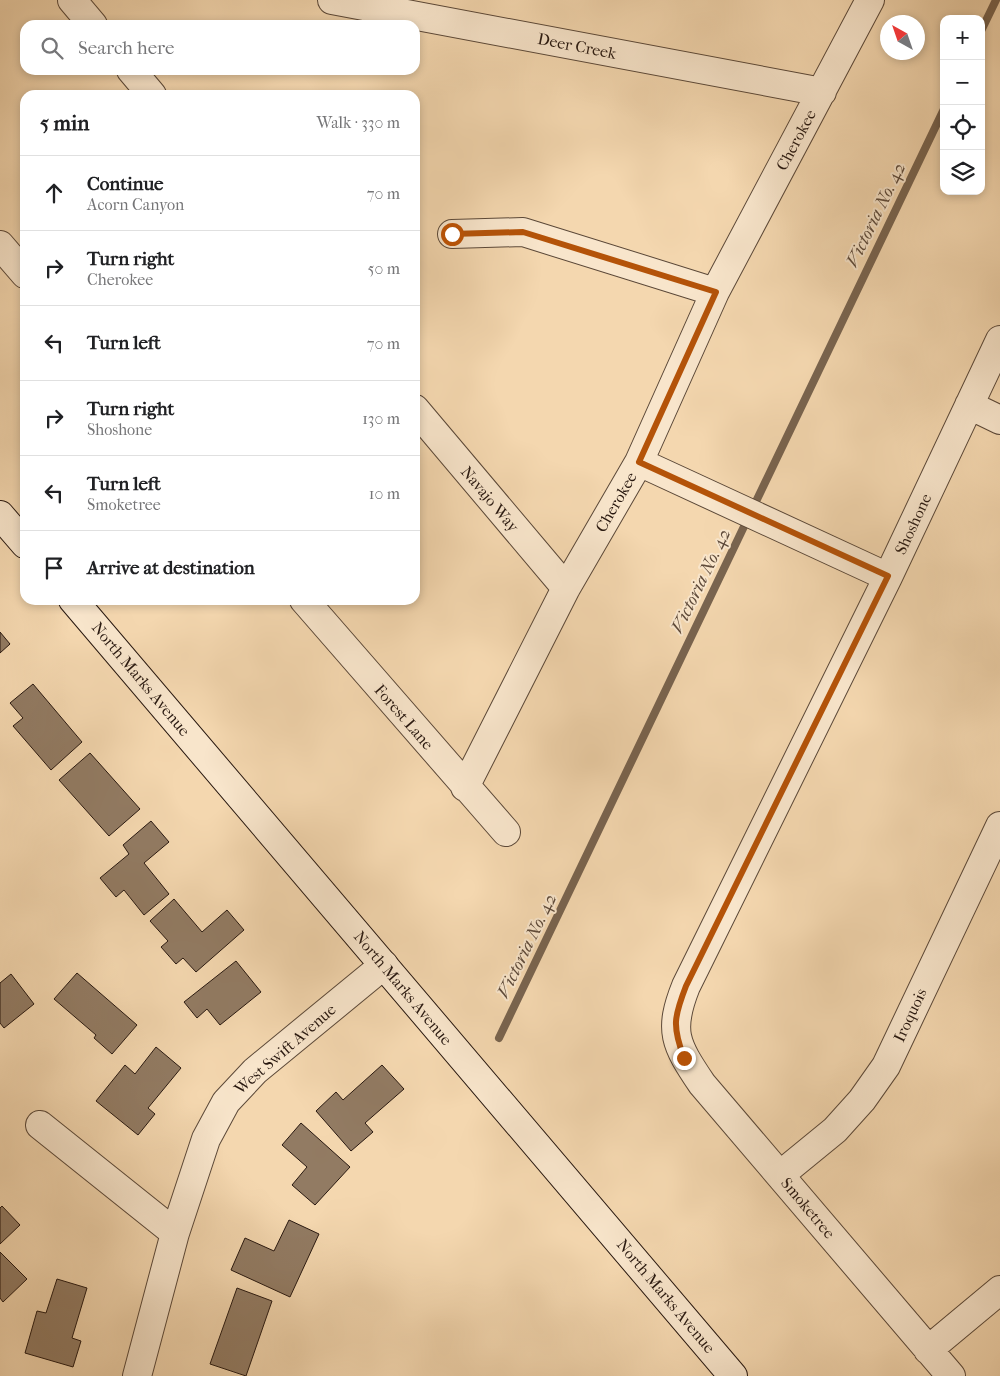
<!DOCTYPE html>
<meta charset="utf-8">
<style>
body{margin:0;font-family:"IM FELL French Canon",serif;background:#f6f6f6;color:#202124}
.controls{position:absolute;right:15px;top:15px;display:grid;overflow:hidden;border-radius:10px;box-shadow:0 2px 8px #0003}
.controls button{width:45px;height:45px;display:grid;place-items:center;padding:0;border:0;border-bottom:1px solid #e0e0e0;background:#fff;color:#202124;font:25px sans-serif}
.compass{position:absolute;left:880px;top:15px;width:45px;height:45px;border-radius:50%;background:#fff;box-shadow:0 2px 8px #0003;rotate:320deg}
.stop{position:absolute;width:15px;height:15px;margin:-11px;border:4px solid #b45309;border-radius:50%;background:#fff}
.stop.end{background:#b45309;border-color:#fff;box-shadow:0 1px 5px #0008}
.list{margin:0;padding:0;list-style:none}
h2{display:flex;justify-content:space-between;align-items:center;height:65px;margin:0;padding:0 20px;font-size:21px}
h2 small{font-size:16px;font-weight:400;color:#757577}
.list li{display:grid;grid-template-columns:32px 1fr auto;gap:15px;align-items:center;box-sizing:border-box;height:75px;padding:0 20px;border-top:1px solid #e0e0e0}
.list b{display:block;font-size:19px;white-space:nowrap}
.list p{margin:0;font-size:16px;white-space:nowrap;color:#757577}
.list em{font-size:16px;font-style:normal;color:#757577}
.icon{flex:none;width:28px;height:28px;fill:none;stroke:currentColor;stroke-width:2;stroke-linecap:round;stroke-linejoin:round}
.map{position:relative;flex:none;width:1000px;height:1376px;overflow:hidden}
.search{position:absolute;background:#fff;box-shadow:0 2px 8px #0003;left:20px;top:20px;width:400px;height:55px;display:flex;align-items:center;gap:12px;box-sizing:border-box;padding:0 18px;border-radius:15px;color:#757577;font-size:19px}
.panel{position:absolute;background:#fff;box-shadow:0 2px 8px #0003;left:20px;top:90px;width:400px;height:515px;border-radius:15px}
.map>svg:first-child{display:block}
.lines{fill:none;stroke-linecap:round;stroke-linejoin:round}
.stream{stroke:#79644f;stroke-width:8}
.building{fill:#927b63;stroke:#281810}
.street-casing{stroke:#5b4838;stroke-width:30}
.secondary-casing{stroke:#281810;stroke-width:30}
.street{stroke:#f8e5cb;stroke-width:28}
.secondary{stroke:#f8e5cb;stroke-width:28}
.route{stroke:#b45309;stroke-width:6}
.labels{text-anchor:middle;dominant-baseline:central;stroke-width:4;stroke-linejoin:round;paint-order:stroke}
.street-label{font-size:16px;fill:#281810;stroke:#f8e5cb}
.water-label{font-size:18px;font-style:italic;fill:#5e4a3a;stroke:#f8e5cb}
</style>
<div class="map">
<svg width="1000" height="1376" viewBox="0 0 1000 1376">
<rect width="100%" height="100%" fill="#f4d7af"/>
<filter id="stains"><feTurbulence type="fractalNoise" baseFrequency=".004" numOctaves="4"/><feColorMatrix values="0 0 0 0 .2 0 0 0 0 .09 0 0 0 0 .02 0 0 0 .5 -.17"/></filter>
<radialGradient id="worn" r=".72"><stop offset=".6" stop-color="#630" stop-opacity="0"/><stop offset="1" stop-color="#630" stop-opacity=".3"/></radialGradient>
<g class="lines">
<path class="stream" d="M 981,31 L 996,0
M 499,1038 L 944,109"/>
</g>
<path class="building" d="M 0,632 L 10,644 L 0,653 Z
M 33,684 L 82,742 L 51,770 L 13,726 L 23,718 L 10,703 Z
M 90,753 L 140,809 L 109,836 L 59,780 Z
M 151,821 L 169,842 L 144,863 L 169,894 L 144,915 L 124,890 L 116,897 L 100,878 L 129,854 L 123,845 Z
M 174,899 L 202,932 L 227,910 L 244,930 L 196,972 L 183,958 L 176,964 L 161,947 L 168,941 L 150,921 Z
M 236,961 L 261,992 L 220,1025 L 207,1009 L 197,1018 L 184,1002 Z
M 77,973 L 137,1025 L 112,1054 L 94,1038 L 96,1035 L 54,999 Z
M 11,974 L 34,1004 L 4,1028 L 0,1023 L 0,983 Z
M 156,1047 L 181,1068 L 148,1108 L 155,1114 L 138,1135 L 96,1101 L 125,1065 L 135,1074 Z
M 382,1065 L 404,1089 L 365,1123 L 373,1132 L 351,1151 L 316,1111 L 336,1092 L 343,1100 Z
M 301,1123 L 350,1167 L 315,1205 L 292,1185 L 307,1167 L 282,1145 Z
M 2,1206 L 20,1225 L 0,1244 L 0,1208 Z
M 289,1220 L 319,1234 L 290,1297 L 231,1270 L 245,1238 L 274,1251 Z
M 0,1252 L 27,1279 L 3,1302 L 0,1298 Z
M 57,1279 L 87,1288 L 72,1338 L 81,1341 L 73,1367 L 25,1353 L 37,1311 L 46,1313 Z
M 237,1288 L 272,1301 L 246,1376 L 210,1364 Z"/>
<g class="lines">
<g class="street-casing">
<path id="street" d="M 72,0 L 93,25
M 332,0 L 822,92
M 131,70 L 152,95
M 452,234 L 523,232 L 715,292
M 0,245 L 25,274
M 969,405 L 1000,420
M 415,409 L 566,588
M 639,462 L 888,577
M 304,600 L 506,832
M 465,787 L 566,588 L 639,462 L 715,292 L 870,0
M 40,1125 L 175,1233
M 780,1175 L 835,1130 L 862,1100 L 886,1066 L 1000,826
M 928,1350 L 1000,1290
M 137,1376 L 175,1233 L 206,1139 L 226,1102 L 255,1071 L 384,965
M 951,1376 L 702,1084 C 675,1044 668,1031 686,986 L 888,577 L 1000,340"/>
</g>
<g class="secondary-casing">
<path id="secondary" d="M 0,515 L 25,544
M 73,600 L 733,1376"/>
</g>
<use href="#street" class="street"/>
<use href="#secondary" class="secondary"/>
</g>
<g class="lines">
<path class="route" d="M 452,234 L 523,232 L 716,292 L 639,462 L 888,576 L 686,986 C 674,1017 672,1026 684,1058"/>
</g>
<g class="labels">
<g class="street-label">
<text transform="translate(577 46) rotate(11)">Deer Creek</text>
<text transform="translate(796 140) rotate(-62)">Cherokee</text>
<text transform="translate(490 499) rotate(50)">Navajo Way</text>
<text transform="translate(616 502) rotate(-60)">Cherokee</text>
<text transform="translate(913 524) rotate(-65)">Shoshone</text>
<text transform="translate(141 679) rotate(50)">North Marks Avenue</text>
<text transform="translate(404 717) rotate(49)">Forest Lane</text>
<text transform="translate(403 988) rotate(50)">North Marks Avenue</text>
<text transform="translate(910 1015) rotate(-65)">Iroquois</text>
<text transform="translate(285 1049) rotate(-41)">West Swift Avenue</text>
<text transform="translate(808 1208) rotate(50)">Smoketree</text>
<text transform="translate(666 1296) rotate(50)">North Marks Avenue</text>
</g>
<g class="water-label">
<text transform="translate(876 215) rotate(-64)">Victoria No. 42</text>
<text transform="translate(701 581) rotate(-64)">Victoria No. 42</text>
<text transform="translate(527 946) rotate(-64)">Victoria No. 42</text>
</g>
</g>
<rect width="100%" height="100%" filter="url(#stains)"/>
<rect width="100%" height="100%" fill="url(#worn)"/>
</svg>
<div class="controls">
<button>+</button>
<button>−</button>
<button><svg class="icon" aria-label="locate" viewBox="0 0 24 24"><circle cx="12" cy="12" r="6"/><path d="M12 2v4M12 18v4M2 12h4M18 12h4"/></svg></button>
<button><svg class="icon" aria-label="layers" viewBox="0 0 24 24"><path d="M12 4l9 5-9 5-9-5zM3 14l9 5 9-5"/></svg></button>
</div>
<svg class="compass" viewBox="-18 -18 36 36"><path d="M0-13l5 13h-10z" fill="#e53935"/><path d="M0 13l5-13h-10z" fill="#757577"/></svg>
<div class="stop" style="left:452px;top:234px"></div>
<div class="stop end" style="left:684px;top:1058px"></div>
<div class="search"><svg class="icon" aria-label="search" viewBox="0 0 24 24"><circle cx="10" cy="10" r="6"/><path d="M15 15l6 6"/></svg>Search here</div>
<section class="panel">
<h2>5 min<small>Walk · 330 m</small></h2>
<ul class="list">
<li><svg class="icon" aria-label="ahead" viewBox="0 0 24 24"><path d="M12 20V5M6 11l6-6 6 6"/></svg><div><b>Continue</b><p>Acorn Canyon</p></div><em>70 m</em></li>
<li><svg class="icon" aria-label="right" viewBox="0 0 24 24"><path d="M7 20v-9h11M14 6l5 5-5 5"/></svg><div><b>Turn right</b><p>Cherokee</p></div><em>50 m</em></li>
<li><svg class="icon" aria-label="left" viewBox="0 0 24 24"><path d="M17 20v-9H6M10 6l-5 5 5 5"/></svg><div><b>Turn left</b></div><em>70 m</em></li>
<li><svg class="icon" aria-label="right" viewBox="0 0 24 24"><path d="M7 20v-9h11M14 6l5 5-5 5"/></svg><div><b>Turn right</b><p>Shoshone</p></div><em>130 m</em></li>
<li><svg class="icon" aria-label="left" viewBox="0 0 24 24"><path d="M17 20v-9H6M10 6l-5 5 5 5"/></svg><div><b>Turn left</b><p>Smoketree</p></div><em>10 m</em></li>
<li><svg class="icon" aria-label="arrive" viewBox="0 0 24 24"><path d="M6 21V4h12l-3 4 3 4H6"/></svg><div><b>Arrive at destination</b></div></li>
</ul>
</section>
</div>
